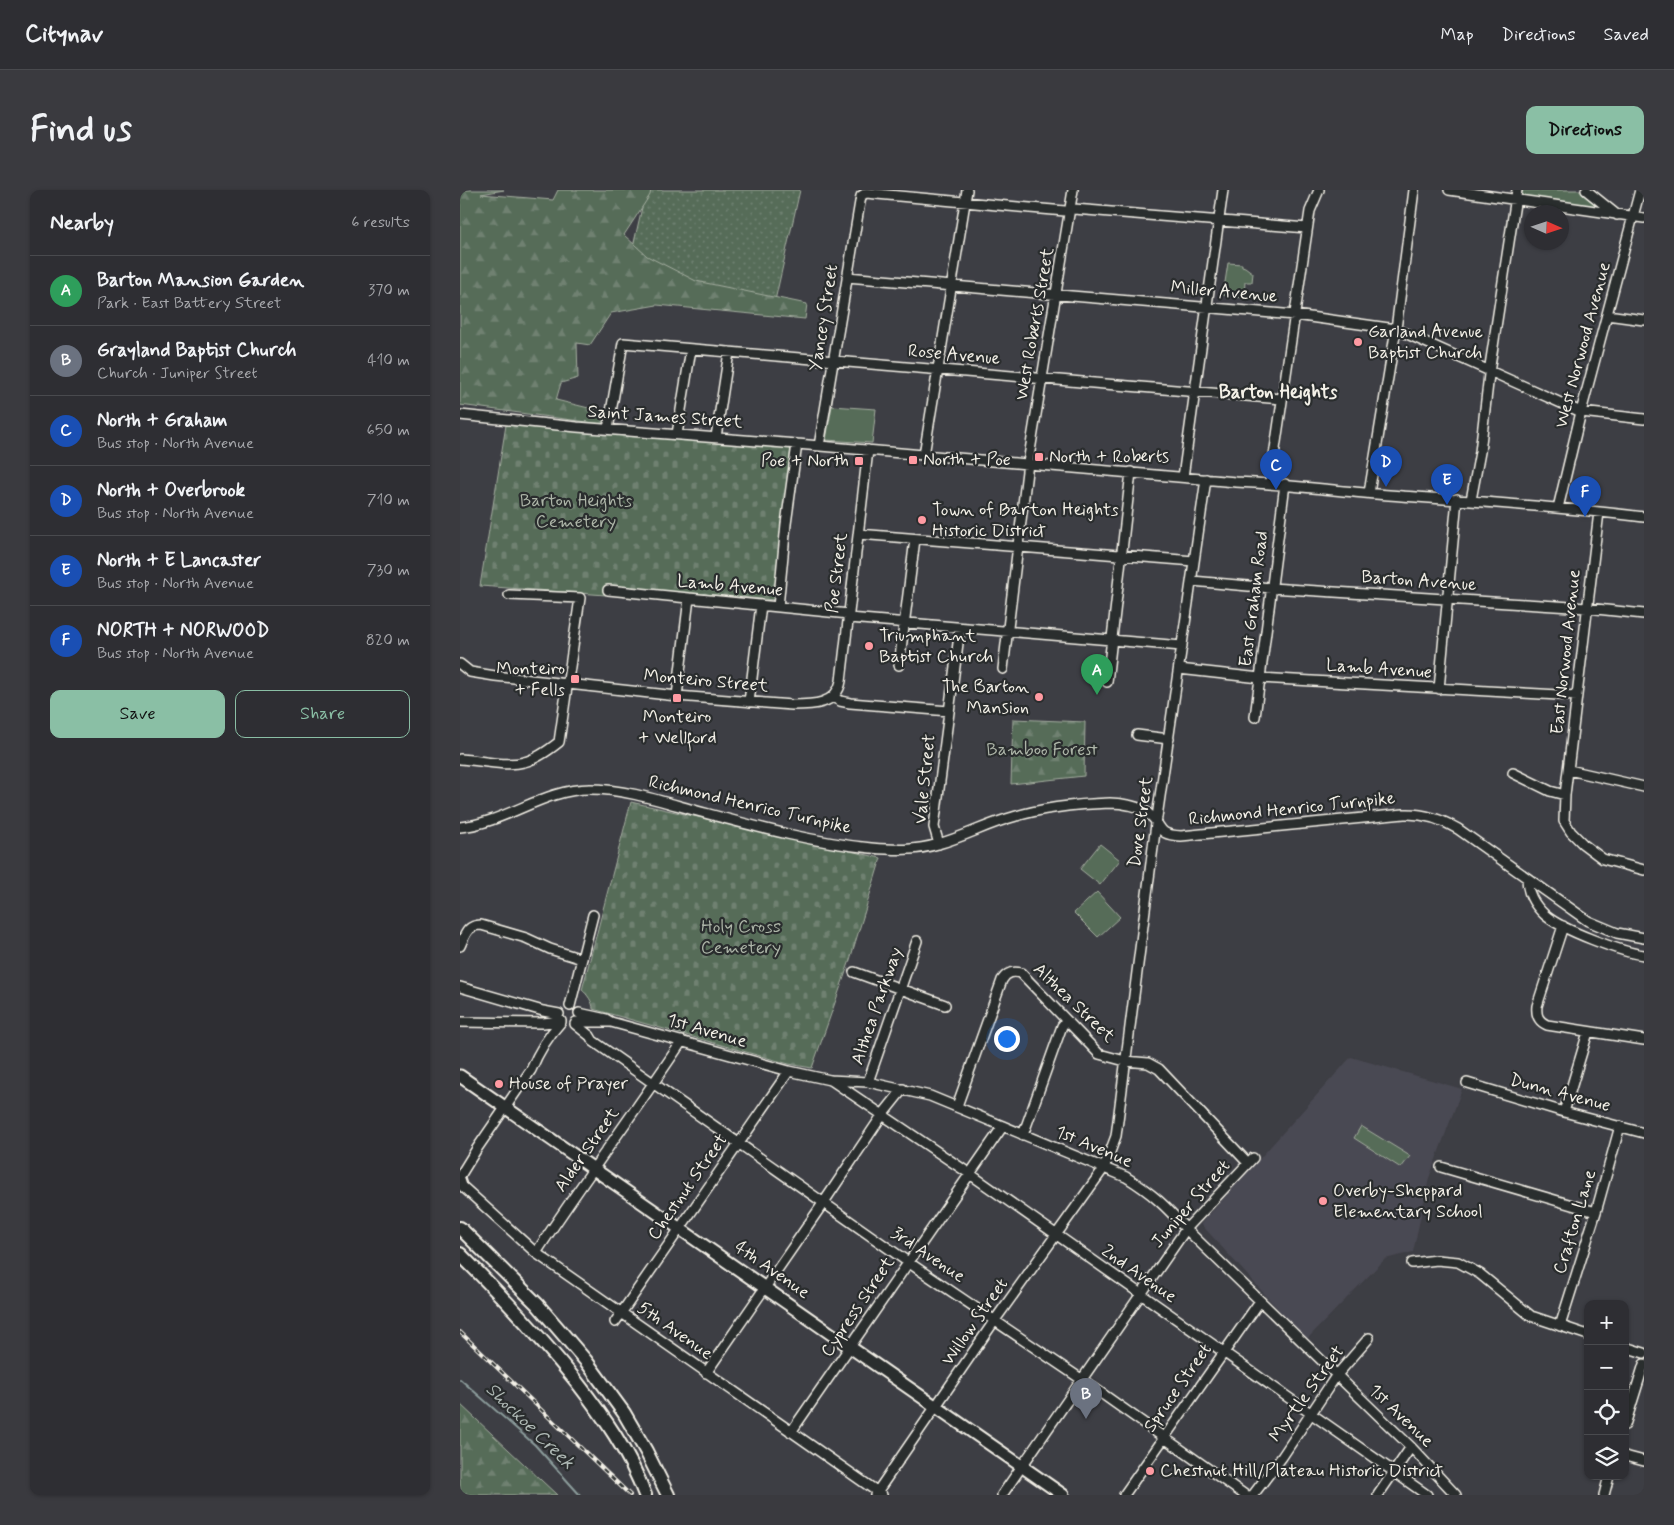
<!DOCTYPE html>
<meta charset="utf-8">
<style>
body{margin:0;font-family:Mynerve,sans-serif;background:#3a3a3f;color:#f1f3f6}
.controls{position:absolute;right:15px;bottom:15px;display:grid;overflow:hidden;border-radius:10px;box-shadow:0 1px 4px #0004}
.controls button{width:45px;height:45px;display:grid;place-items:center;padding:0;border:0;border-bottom:1px solid #494a4e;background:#2e2e33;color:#f1f3f6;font:25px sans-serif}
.compass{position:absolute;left:1064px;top:15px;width:45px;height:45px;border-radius:50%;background:#2e2e33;box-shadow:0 1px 4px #0004;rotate:93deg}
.you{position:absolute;left:546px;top:848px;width:18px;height:18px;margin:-12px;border:4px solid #fff;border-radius:50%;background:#1a73e8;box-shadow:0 0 0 8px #1a73e833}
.badge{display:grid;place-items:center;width:32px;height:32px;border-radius:50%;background:#8abfa5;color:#fff;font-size:16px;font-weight:700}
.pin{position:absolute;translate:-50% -41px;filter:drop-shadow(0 1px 2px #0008)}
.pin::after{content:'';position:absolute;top:26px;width:18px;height:15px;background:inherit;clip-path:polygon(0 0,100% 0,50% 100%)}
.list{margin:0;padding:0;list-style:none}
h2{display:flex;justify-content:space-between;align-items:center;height:65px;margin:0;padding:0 20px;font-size:21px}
h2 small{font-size:16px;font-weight:400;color:#a7a8ac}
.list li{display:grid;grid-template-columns:32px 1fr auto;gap:15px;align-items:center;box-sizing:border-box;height:70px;padding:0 20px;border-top:1px solid #494a4e}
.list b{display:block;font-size:19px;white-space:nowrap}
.list p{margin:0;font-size:16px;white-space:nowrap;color:#a7a8ac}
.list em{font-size:16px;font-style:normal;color:#a7a8ac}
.actions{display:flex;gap:10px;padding:15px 20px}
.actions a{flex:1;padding:11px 0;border:1px solid #8abfa5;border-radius:10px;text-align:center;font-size:18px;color:#8abfa5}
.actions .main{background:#8abfa5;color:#111}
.icon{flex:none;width:28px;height:28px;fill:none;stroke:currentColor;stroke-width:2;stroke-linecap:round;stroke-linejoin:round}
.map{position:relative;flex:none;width:1184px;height:1305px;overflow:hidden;border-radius:10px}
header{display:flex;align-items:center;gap:30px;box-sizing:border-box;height:70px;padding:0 25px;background:#2e2e33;border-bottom:1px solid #494a4e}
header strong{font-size:24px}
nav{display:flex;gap:28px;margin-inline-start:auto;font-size:18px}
.intro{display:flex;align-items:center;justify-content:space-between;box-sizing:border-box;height:120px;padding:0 30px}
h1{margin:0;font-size:35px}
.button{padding:12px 22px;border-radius:10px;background:#8abfa5;color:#111;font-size:18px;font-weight:700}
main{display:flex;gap:30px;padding:0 30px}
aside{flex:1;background:#2e2e33;border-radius:10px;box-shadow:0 1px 4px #0004}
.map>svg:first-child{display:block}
.built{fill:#4a4953}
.grass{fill:url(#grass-dots);stroke:#a5aea0}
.forest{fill:url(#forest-firs);stroke:#a5aea0}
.cemetery{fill:url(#cemetery-stones);stroke:#a5aea0}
.green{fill:#566c59;stroke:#a5aea0}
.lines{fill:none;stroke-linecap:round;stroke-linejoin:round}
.stream{stroke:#8c9d9c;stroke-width:2}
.minor-casing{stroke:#f4f1e8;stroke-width:12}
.major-casing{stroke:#f4f1e8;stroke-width:15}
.highway-casing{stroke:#f4f1e8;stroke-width:16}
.minor{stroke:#2a2d2e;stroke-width:9}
.major{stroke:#2a2d2e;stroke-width:11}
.highway{stroke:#2a2d2e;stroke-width:12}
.rail-casing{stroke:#f4f1e8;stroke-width:4}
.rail{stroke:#2a2d2e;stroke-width:2;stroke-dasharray:5.5;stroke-linecap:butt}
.poi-dot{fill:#ff9aa2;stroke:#2a2d2e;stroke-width:2}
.labels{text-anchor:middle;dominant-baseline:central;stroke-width:4.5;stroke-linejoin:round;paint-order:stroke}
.street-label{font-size:18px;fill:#f4f1e8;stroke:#2a2d2e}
.poi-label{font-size:18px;fill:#f4f1e8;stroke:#2a2d2e;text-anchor:start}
.park-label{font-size:18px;fill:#adb5a8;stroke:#2a2d2e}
.neighbourhood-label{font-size:19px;font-weight:bold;fill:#f4f1e8;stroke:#2a2d2e}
.water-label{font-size:19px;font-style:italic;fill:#afb9b5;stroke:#2a2d2e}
</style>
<header>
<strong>Citynav</strong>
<nav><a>Map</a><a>Directions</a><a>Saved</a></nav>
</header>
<div class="intro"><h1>Find us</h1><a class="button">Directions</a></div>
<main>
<aside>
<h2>Nearby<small>6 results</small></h2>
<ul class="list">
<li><span class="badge" style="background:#2e9e5b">A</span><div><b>Barton Mansion Garden</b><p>Park · East Battery Street</p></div><em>370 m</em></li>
<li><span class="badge" style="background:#6b7280">B</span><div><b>Grayland Baptist Church</b><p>Church · Juniper Street</p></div><em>410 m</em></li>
<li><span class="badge" style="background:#1a4fb4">C</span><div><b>North + Graham</b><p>Bus stop · North Avenue</p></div><em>650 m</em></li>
<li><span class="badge" style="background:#1a4fb4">D</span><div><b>North + Overbrook</b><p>Bus stop · North Avenue</p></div><em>710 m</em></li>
<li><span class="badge" style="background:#1a4fb4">E</span><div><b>North + E Lancaster</b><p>Bus stop · North Avenue</p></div><em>730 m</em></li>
<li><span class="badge" style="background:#1a4fb4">F</span><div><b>NORTH + NORWOOD</b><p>Bus stop · North Avenue</p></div><em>820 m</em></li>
</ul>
<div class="actions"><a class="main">Save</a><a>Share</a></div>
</aside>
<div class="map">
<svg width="1184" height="1305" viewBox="0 0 1184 1305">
<defs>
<pattern id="grass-dots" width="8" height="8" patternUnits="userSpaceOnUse" patternTransform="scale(1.25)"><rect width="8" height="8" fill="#566c59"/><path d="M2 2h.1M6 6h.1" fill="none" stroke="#6f8171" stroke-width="1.8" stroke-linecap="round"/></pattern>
<pattern id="forest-firs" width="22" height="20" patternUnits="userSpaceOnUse" patternTransform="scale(1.25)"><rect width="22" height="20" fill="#566c59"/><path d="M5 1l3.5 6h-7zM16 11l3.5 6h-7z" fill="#6f8171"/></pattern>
<pattern id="cemetery-stones" width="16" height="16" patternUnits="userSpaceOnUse" patternTransform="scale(1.25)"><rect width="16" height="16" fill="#566c59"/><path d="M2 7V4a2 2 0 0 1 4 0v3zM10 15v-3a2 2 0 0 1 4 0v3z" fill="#6f8171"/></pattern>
</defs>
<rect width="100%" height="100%" fill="#3d3e44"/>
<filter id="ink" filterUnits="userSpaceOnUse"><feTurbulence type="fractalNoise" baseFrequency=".02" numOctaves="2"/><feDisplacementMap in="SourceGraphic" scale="10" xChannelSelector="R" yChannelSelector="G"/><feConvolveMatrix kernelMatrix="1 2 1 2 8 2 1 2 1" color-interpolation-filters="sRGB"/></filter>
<g filter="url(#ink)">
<path class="built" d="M 891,867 L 1002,899 L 969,988 L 953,1062 L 925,1069 L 846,1150 L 741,1034 Z"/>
<path class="grass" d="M 186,0 L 340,0 L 314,115 L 162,105 Z"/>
<path class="forest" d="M 0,0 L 44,0 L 21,4 L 93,10 L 98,0 L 191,0 L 190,5 L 164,45 L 187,66 L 236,91 L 347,114 L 345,129 L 197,115 L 151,123 L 130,155 L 117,153 L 118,188 L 101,193 L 96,210 L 145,222 L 142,234 L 0,215 Z
M 553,529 L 625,532 L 624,586 L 551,594 Z
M 0,1214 L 97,1305 L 0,1305 Z"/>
<path class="cemetery" d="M 46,235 L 331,257 L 315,410 L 148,396 L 146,405 L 20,396 Z
M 171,612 L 421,668 L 389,773 L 352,878 L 329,874 L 133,819 C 133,812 127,804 122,800 Z"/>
<path class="green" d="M 1061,0 L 1120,0 L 1136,14 L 1133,17 L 1063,7 L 1060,4 Z
M 768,73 L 782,74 L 782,76 L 785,77 L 793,83 L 792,92 L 785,92 L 784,108 L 763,105 Z
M 372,216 L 416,219 L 412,253 L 366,250 Z
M 640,654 L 660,670 L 640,695 L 620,679 Z
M 637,702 L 660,727 L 638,747 L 614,723 Z
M 901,936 L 950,966 L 941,978 L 894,948 Z"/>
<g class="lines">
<path class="stream" d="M 0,1189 L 75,1255 L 120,1305"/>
<g class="minor-casing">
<path id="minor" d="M 989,0 L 1184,28
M 1126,0 L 1157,25
M 387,87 L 835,125 L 936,139 L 1121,222 L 1184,229
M 1147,125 L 1184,130
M 0,225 L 117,237 L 337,254 L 776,292 C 823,294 869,300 916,304 C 1005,311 1095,316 1184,327
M 148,239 L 163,153 L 822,209
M 217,244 L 231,159
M 256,247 L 269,162
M 359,256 L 401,6 L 406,3 L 570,18 L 605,21 L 614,19 L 847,38
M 464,265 L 507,0
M 723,287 L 763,0
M 810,293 L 850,21 L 859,0
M 909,303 L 936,139 L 954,0
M 1011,310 L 1020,262 L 1030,176 L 1057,0
M 1098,318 L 1121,222 L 1180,0
M 1139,322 L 1105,605 L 1104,631 L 1111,642 L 1123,654 L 1143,669 L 1184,680
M 398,344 L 734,371
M 732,391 L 811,398 L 1127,418 L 1184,424
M 148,400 L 389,424
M 318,417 L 326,334 L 337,254
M 389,428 L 722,456
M 0,474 L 10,482 L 35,486 L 217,506 L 332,515 C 352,515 377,515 381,491 L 408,260
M 439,475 L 455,349
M 543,479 L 568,273 L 613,0
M 719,479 L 800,488 L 1117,506
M 647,492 L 671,282
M 979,499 L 997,309
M 217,506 L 229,408
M 372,507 L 380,511 L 390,513 L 489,521
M 289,512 L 301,415
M 795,527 L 825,294
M 677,545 L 709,549
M 0,569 C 19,570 46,577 64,572 C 77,569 89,560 99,552 L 120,408 L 49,405
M 1109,580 L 1184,597
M 1053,583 L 1090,601 L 1105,605
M 0,637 C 46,633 83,599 130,599 C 163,599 198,610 230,619 C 290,635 349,652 411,658 C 434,660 456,661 478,654 C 504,647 527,634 553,627 C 582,618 620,614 650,613 C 662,613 680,616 689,624 C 705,638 695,644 721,646 L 944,624 C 964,623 981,629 998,639 L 1128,731 L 1157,743 L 1184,748
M 479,654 L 474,637 L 500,438
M 1067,688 C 1067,703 1074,715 1085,725 C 1102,740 1161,762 1184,765
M 1103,736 L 1077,816 C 1076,825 1078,831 1087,835 L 1184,850
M 0,756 C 5,745 7,735 21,735 L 66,748 L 90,759 L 122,769
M 394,782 L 485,815
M 0,797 L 83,821 L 99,824
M 110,816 L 133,725
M 119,823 L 146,829 L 151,832 L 329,881 L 370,890 L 408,892 L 470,906 L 666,987 C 692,1003 706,1016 726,1039 L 951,1257 L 996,1305
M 0,832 L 83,833 L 101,831
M 116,832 L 151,832
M 115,834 L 130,846 L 133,851 L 448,1072 L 627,1193 L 785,1305
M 371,890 L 510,984 L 967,1305
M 408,892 L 457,751
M 1007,893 L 1104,922 L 1184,943
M 497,916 L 542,790 C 547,782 553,781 561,783 L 639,864 L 665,871 L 688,873 L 699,879 L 788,973
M 1104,922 L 1128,842
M 563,945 L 602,836 L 606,831
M 981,977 L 1136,1022
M 0,986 L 16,960 L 71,880 C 78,863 89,845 101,832
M 0,990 L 2,996 L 76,1063 L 422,1305
M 76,1063 C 123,991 175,922 222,851
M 952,1073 L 977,1070 L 998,1072 L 1020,1084 L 1071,1126 L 1128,1145
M 155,1132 L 329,881
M 1100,1136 L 1136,1022 L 1160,936
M 1165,1157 L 1184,1163
M 246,1183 L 364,1012 L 423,924 L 443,899
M 1165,1235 L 1184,1174
M 331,1242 L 543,936
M 1165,1266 L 1184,1271
M 415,1305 L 535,1130 L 644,978 L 656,946 L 696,634 L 746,289
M 542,1305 L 726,1039 L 793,968
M 664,1305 L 800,1111
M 793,1305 L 822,1267 L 876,1186 L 909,1148
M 918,1305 L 951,1257
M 1144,1305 L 1149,1286"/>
</g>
<g class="major-casing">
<path id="major" d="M 0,886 L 603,1305"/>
</g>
<g class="highway-casing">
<path id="highway" d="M 0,1038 L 77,1114 L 126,1171 L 164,1223 L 186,1261 L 208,1305
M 0,1064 C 41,1105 80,1146 116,1191 C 144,1227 169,1262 185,1305"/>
</g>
<use href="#minor" class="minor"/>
<use href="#major" class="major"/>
<use href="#highway" class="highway"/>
<g class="rail-casing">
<path id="rail" d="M 0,1142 L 170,1305"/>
</g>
<use href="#rail" class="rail"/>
</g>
</g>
<g class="poi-dot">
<circle cx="898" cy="152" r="5"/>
<rect x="574" y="262" width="10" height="10" rx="2.5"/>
<rect x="448" y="265" width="10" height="10" rx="2.5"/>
<rect x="394" y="266" width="10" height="10" rx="2.5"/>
<circle cx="462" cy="330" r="5"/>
<circle cx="409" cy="456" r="5"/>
<rect x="110" y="484" width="10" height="10" rx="2.5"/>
<circle cx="579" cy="507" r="5"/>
<rect x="212" y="503" width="10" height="10" rx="2.5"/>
<circle cx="39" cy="894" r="5"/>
<circle cx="863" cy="1011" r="5"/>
<circle cx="690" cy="1281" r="5"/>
</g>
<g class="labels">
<g class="street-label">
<text transform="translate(764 102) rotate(5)">Miller Avenue</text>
<text transform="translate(364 128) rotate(-81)">Yancey Street</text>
<text transform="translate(575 134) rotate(-80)">West Roberts Street</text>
<text transform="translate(1123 155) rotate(-75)">West Norwood Avenue</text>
<text transform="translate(494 165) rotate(5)">Rose Avenue</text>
<text transform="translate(205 227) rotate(4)">Saint James Street</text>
<text transform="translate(377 383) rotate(-83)">Poe Street</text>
<text transform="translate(959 391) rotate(4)">Barton Avenue</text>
<text transform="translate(270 396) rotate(5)">Lamb Avenue</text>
<text transform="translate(794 409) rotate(-83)">East Graham Road</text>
<text transform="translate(1106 462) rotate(-84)">East Norwood Avenue</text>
<text transform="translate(919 479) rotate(4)">Lamb Avenue</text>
<text transform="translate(246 491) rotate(5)">Monteiro Street</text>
<text transform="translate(465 589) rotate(-84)">Vale Street</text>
<text transform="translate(290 615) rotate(13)">Richmond Henrico Turnpike</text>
<text transform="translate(832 619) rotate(-6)">Richmond Henrico Turnpike</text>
<text transform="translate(681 632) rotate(-82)">Dove Street</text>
<text transform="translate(614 813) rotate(44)">Althea Street</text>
<text transform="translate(417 816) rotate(-71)">Althea Parkway</text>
<text transform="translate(247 841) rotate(16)">1st Avenue</text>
<text transform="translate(1100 903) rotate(15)">Dunn Avenue</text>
<text transform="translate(634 957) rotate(23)">1st Avenue</text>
<text transform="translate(127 960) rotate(-55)">Alder Street</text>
<text transform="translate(228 997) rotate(-55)">Chestnut Street</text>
<text transform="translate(731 1014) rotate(-49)">Juniper Street</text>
<text transform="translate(1115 1032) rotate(-73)">Crafton Lane</text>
<text transform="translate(468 1065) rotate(34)">3rd Avenue</text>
<text transform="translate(312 1080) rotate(35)">4th Avenue</text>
<text transform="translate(679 1084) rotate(35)">2nd Avenue</text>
<text transform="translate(398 1117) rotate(-56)">Cypress Street</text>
<text transform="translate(515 1132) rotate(-55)">Willow Street</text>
<text transform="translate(215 1141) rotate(35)">5th Avenue</text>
<text transform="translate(718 1198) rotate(-55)">Spruce Street</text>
<text transform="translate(847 1204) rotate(-54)">Myrtle Street</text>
<text transform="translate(941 1226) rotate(44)">1st Avenue</text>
</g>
<g class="poi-label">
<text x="908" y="142">Garland Avenue<tspan x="908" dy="21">Baptist Church</tspan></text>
<text x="589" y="267">North + Roberts</text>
<text x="463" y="270">North + Poe</text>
<text x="389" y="271" text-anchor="end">Poe + North</text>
<text x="472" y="320">Town of Barton Heights<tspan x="472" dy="21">Historic District</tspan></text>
<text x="419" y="446">Triumphant<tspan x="419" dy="21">Baptist Church</tspan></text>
<text x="105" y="479" text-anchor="end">Monteiro<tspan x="105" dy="21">+ Fells</tspan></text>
<text x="569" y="497" text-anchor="end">The Barton<tspan x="569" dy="21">Mansion</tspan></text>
<text x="217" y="527" text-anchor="middle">Monteiro<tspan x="217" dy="21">+ Wellford</tspan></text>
<text x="49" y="894">House of Prayer</text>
<text x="873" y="1001">Overby-Sheppard<tspan x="873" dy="21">Elementary School</tspan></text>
<text x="700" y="1281">Chestnut Hill/Plateau Historic District</text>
</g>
<g class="park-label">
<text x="116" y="311">Barton Heights<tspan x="116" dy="21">Cemetery</tspan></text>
<text x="582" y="560">Bamboo Forest</text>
<text x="281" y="737">Holy Cross<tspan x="281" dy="21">Cemetery</tspan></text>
</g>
<g class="neighbourhood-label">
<text x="818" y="202">Barton Heights</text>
</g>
<g class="water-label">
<text transform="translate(70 1236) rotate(44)">Shockoe Creek</text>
</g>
</g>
</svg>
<div class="controls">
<button>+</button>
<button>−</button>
<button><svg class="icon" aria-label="locate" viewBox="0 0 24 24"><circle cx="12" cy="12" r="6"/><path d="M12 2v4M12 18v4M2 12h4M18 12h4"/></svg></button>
<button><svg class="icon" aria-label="layers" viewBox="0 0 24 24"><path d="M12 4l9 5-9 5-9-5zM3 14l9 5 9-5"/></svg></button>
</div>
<svg class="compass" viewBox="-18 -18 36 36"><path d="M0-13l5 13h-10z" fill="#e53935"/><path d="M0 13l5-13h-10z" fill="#a7a8ac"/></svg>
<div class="you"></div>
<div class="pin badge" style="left:637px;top:505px;background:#2e9e5b">A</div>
<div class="pin badge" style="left:626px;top:1229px;background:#6b7280">B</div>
<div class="pin badge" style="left:816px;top:300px;background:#1a4fb4">C</div>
<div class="pin badge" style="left:926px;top:297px;background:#1a4fb4">D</div>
<div class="pin badge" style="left:987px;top:315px;background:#1a4fb4">E</div>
<div class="pin badge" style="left:1125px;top:327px;background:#1a4fb4">F</div>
</div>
</main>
